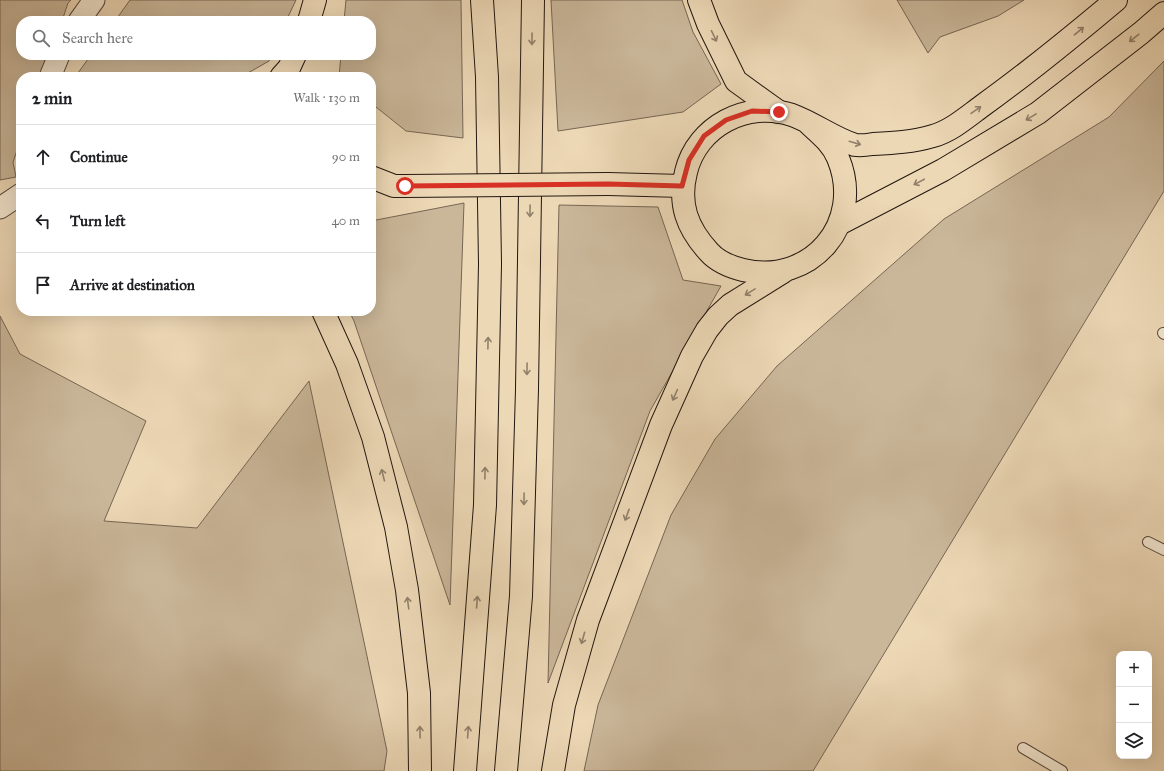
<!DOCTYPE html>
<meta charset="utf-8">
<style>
body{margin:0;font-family:"IM FELL Great Primer",serif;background:#f6f6f6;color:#202124}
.controls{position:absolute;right:12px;bottom:12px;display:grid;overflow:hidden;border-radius:8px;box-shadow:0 4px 16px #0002}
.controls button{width:36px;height:36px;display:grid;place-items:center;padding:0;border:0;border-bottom:1px solid #e0e0e0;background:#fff;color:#202124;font:20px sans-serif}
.stop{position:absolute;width:12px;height:12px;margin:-9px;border:3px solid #d93025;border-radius:50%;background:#fff}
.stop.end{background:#d93025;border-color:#fff;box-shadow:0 1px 4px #0008}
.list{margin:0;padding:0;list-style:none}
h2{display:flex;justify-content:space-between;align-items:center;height:52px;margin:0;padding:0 16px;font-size:17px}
h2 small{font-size:13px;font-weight:400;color:#757577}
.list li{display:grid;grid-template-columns:26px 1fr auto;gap:12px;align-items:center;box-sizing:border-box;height:64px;padding:0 16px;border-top:1px solid #e0e0e0}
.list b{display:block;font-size:15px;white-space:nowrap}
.list em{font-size:13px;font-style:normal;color:#757577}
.icon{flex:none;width:22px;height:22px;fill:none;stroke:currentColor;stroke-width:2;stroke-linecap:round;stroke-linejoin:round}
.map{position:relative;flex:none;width:1164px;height:771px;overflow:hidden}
.search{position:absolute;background:#fff;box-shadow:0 4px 16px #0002;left:16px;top:16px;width:360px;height:44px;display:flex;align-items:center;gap:10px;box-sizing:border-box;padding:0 14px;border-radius:16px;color:#757577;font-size:15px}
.panel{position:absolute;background:#fff;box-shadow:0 4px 16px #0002;left:16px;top:72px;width:360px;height:244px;border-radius:16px}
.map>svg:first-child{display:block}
.green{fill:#cab79a;stroke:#766654}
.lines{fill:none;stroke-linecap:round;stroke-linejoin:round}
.lane-casing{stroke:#544639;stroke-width:12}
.street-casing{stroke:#544639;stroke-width:23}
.primary-casing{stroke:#21160f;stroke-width:24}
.highway-casing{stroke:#21160f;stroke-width:24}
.lane{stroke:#f3e6d0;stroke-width:10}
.street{stroke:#f3e6d0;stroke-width:21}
.primary{stroke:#edd8b6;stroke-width:22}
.highway{stroke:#edd8b6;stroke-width:22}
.primary-bridge-casing{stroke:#21160f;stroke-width:24;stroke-linecap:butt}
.primary-bridge{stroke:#edd8b6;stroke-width:22}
.oneway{stroke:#91816b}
.route{stroke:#d93025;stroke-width:5}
</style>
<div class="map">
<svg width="1164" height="771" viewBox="0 0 1164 771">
<rect width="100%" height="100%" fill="#edd8b6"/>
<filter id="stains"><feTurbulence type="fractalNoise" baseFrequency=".005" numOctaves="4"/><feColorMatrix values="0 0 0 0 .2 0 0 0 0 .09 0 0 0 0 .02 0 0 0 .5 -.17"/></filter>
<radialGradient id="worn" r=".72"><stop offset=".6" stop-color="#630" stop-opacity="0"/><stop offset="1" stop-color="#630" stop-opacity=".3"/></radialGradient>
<path class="green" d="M 0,0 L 71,0 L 68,3 L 62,21 L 21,21 L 21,55 L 50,55 L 42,77 L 21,77 L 21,139 L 13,162 L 16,177 L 0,180 Z
M 130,0 L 296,0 L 286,21 L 115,21 Z
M 346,0 L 461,0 L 463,138 L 406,131 L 371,103 L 371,77 L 339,77 L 341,55 L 371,55 L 371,21 L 344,21 Z
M 551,0 L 682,0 L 693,32 L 721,84 L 683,112 L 558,131 Z
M 897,0 L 1024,0 L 998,16 L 940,37 L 928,53 Z
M 91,55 L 271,55 L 269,61 L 241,77 L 75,77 Z
M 1164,61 L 1164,191 L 813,771 L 584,771 L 598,705 L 671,515 L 715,439 L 777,366 L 944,219 L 1109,117 Z
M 464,203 L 450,605 L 354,321 L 349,311 L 371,311 L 371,221 Z
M 559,205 L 658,207 L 683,280 L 721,286 L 650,411 L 548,683 Z
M 0,316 L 20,354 L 146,421 L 104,521 L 197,528 L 309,381 L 387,751 L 384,771 L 0,771 Z"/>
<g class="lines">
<g class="lane-casing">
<path id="lane" d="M 1163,333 L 1164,334
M 1148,542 L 1164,550
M 1023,748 L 1062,771"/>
</g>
<g class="street-casing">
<path id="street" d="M 79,21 L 94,0
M 50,77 L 59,55
M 0,208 L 21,194"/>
</g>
<g class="primary-casing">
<path id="primary" d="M 807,122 C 819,133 832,143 838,158 C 865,223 811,286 743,270 C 731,267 717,261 709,252 C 687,228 678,204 686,172 C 697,126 747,100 792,115 C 814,123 833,138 855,145 C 861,146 867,145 873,144 C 893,143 913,142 933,136 C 951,131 967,117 982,106 C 1028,73 1072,37 1116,0
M 371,177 L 394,186 L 405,186
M 608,184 L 682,186
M 839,224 L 943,170 L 1038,113 L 1141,33 L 1164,13"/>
</g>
<g class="highway-casing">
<path id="highway" d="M 699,0 L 708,24 L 736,81 L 779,112
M 309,21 L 315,0
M 281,77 L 289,68 L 295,55
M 323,311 L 347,364 L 373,437 L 396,527 L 407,590 L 419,693 L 420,771
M 465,771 L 485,505 L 490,264 L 487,77 L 482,0
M 506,771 L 521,596 L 527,389 L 533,0
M 553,771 L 564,705 L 588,620 L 661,425 L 692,356 L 707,330 L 718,316 L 730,305 L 783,272"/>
</g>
<use href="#lane" class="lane"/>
<use href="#street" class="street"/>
<use href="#primary" class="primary"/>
<use href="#highway" class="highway"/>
<g class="primary-bridge-casing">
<path id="primary-bridge" d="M 405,186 L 608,184"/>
</g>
<use href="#primary-bridge" class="primary-bridge"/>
</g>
<defs><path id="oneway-shaft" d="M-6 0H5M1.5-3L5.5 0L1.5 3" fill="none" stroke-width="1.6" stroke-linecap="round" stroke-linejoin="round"/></defs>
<g class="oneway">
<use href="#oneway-shaft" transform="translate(1079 31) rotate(-40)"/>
<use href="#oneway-shaft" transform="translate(714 36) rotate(64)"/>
<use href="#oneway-shaft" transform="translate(1134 38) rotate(142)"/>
<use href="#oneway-shaft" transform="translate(532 39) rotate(91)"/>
<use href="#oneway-shaft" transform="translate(976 110) rotate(-35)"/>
<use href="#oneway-shaft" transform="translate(1031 117) rotate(149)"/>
<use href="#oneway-shaft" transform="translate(855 143) rotate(16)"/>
<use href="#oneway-shaft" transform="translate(919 182) rotate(152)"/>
<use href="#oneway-shaft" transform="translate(530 211) rotate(91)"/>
<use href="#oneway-shaft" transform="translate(750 292) rotate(148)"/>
<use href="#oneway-shaft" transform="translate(488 343) rotate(-89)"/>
<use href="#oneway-shaft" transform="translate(527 369) rotate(91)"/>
<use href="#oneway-shaft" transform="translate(675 395) rotate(114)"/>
<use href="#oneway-shaft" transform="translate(485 473) rotate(-89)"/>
<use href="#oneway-shaft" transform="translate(383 475) rotate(-104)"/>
<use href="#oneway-shaft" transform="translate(524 499) rotate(91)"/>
<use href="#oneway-shaft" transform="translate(627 515) rotate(110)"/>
<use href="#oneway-shaft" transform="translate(477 602) rotate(-86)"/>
<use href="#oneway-shaft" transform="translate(408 603) rotate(-97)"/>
<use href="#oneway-shaft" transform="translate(583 638) rotate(106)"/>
<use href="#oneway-shaft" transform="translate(420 732) rotate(-91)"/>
<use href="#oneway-shaft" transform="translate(468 732) rotate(-86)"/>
</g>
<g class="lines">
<path class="route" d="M 405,186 L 608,184 L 682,186 L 689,160 L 704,136 L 726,120 L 752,111 L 779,112"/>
</g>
<rect width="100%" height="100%" filter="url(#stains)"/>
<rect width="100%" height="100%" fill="url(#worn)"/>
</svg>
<div class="controls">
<button>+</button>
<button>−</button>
<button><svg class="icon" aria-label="layers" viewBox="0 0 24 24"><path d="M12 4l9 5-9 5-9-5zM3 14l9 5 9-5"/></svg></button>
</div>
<div class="stop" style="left:405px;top:186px"></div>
<div class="stop end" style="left:779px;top:112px"></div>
<div class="search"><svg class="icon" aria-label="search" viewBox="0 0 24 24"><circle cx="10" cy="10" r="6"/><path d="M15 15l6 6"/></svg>Search here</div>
<section class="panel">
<h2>2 min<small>Walk · 130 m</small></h2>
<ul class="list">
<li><svg class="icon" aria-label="ahead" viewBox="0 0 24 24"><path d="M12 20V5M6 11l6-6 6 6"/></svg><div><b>Continue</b></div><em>90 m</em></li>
<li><svg class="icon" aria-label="left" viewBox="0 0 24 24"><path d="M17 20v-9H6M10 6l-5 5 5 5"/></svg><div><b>Turn left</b></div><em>40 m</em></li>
<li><svg class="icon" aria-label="arrive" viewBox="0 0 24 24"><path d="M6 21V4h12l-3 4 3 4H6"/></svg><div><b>Arrive at destination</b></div></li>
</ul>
</section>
</div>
